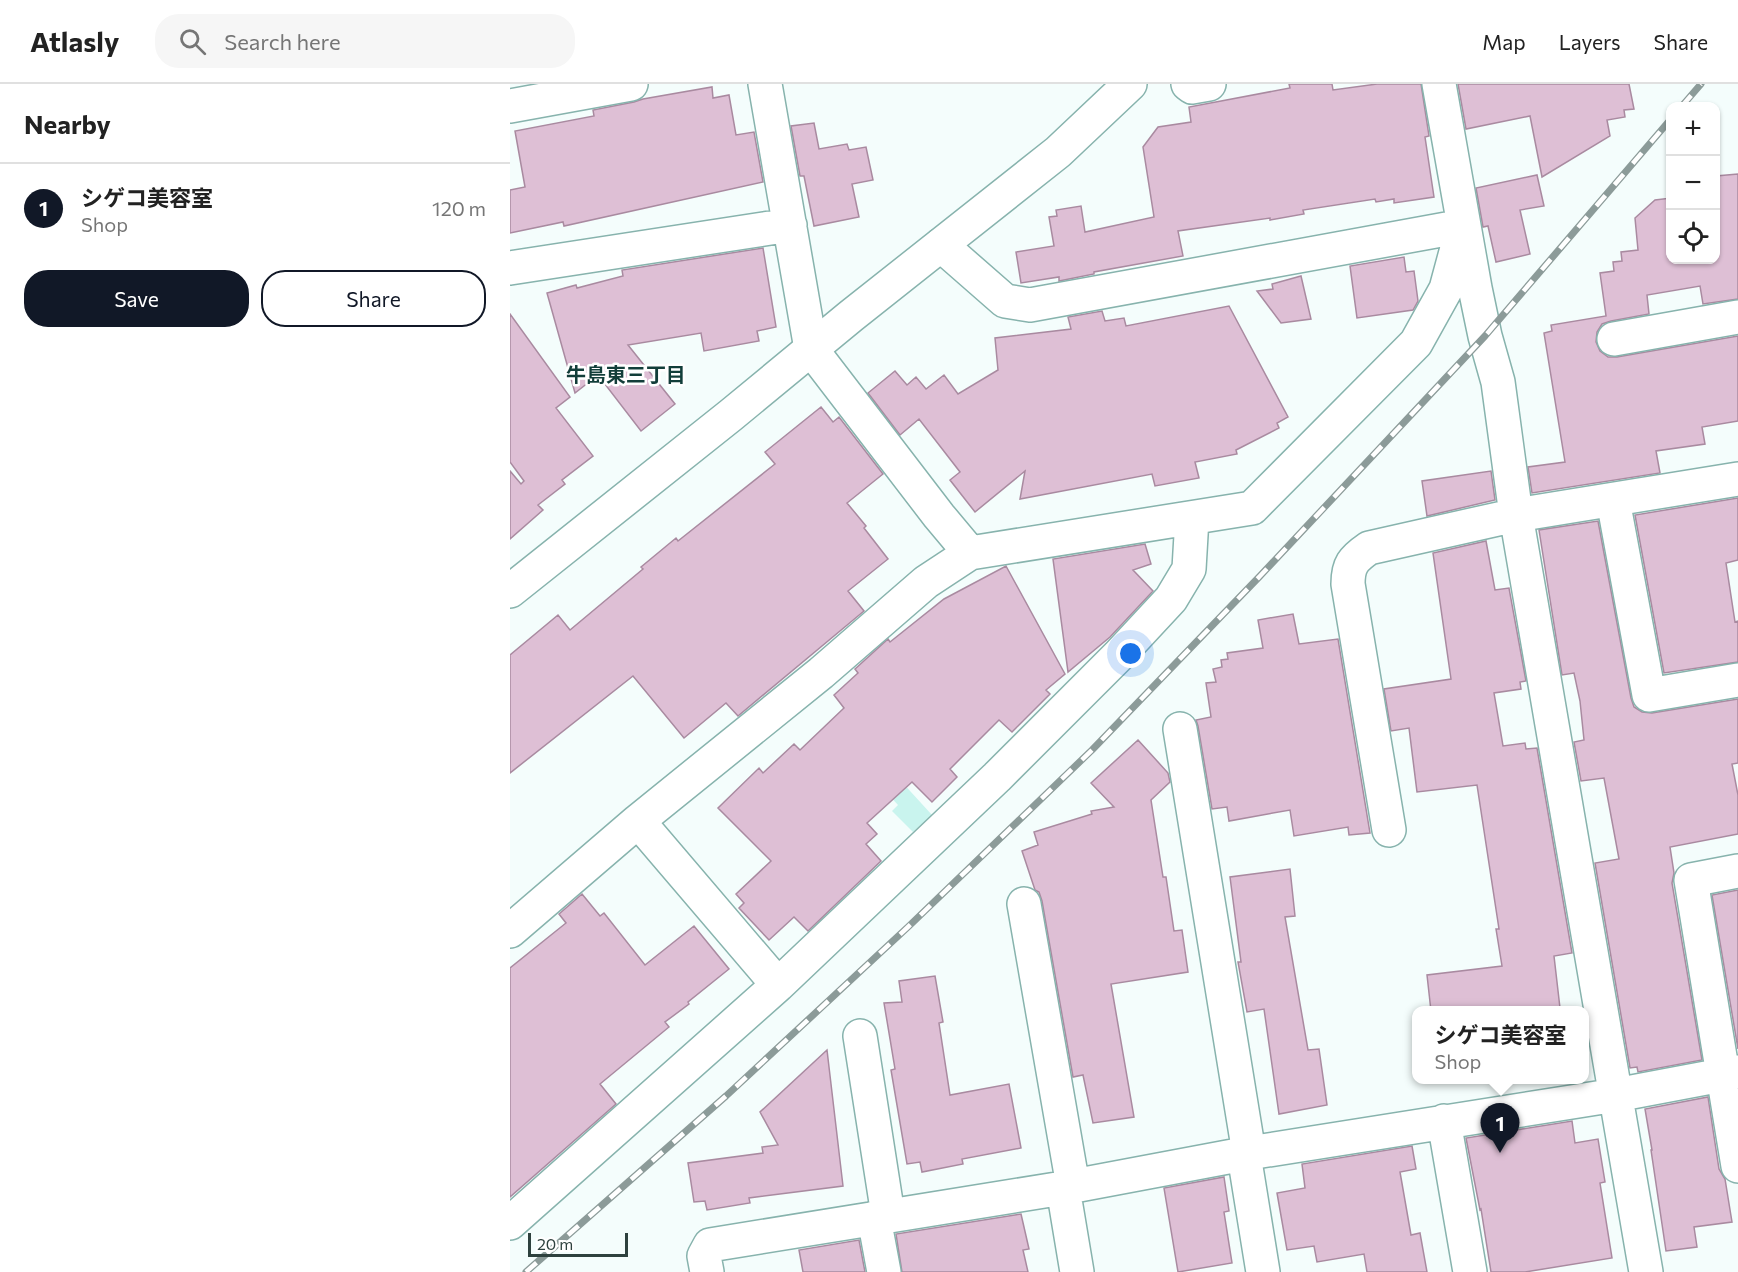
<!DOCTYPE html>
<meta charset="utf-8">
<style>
body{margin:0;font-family:Commissioner,"Noto Sans JP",sans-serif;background:#f6f6f6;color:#222}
.controls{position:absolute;right:18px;top:18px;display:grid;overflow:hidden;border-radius:12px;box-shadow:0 2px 4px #0004}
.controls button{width:54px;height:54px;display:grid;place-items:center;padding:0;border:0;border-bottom:2px solid #e0e0e0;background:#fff;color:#222;font:30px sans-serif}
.scale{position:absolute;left:18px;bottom:15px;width:100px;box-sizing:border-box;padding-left:6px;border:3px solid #2e413e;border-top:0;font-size:16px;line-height:21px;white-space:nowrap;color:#2e413e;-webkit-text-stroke:4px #fff;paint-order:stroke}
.you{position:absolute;left:621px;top:570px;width:21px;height:21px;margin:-15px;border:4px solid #fff;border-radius:50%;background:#1a73e8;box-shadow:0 0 0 9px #1a73e833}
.badge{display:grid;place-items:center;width:39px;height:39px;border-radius:50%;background:#111827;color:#fff;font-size:20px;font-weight:700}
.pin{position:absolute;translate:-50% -50px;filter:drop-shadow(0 2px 3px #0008)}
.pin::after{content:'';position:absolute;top:32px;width:21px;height:18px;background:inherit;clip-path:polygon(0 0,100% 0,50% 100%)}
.popup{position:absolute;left:902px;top:922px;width:177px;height:78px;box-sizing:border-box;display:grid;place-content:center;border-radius:12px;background:#fff;filter:drop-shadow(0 2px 4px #0005);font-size:20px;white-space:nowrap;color:#767676}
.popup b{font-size:22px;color:#222}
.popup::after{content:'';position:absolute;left:50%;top:100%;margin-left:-12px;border:12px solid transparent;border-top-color:#fff}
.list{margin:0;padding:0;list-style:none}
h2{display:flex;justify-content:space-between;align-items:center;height:78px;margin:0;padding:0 24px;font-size:26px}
h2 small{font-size:20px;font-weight:400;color:#767676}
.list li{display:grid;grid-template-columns:39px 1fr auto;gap:18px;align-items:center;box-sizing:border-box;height:90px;padding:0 24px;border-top:2px solid #e0e0e0}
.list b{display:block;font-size:22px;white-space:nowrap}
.list p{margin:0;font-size:20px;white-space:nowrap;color:#767676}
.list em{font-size:20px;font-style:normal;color:#767676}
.actions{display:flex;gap:12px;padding:18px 24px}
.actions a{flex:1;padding:14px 0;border:2px solid #111827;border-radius:24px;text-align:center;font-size:21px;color:#111827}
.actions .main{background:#111827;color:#fff}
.icon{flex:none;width:33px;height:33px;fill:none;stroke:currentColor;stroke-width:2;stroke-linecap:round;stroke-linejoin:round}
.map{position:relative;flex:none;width:1228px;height:1188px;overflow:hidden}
header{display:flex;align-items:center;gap:36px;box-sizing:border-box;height:84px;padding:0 30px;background:#fff;border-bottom:2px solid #e0e0e0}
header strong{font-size:28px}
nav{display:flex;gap:33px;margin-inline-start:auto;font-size:21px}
.search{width:420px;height:54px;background:#f6f6f6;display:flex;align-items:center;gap:15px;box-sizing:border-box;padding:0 21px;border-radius:24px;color:#767676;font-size:22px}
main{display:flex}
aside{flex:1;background:#fff}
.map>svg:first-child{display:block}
.green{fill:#c9f4ee}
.building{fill:#debfd5;stroke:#a98aa0;stroke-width:1.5}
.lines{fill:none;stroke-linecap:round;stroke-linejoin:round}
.street-casing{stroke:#87b3ad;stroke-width:36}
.secondary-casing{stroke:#87b3ad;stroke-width:36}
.street{stroke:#fff;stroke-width:33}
.secondary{stroke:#fff;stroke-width:33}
.rail-casing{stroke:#8c9b99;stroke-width:7}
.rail{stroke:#fff;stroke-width:4.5;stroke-dasharray:14;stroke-linecap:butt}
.labels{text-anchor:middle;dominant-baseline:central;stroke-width:5;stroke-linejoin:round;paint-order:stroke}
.neighbourhood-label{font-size:20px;font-weight:bold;fill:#123e3a;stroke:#fff}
</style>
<header>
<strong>Atlasly</strong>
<div class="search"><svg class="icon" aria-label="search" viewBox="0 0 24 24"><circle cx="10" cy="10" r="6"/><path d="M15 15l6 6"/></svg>Search here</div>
<nav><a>Map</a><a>Layers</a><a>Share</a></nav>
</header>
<main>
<aside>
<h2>Nearby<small></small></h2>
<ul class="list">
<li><span class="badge">1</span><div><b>シゲコ美容室</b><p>Shop</p></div><em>120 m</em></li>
</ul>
<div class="actions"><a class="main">Save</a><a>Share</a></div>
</aside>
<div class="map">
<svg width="1228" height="1188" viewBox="0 0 1228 1188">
<rect width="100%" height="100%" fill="#f4fdfc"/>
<path class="green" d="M 369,673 L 422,731 L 403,748 L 382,727 L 388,721 L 355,685 Z"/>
<path class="building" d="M 779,0 L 822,0 L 823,6 L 867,0 L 911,0 L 919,52 L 915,53 L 924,113 L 884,119 L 884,115 L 866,118 L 865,115 L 793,126 L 794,130 L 760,136 L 760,134 L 668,147 L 673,172 L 584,188 L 584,190 L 549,197 L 549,193 L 511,199 L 506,168 L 544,162 L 539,133 L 547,132 L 546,126 L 571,122 L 575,148 L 644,133 L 633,63 L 648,43 L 681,38 L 679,23 L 780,4 Z
M 948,0 L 1119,0 L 1124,25 L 1114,26 L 1115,33 L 1097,36 L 1100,52 L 1032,93 L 1020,32 L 956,45 Z
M 202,3 L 203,14 L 219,11 L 226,51 L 244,48 L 253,98 L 54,142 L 53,138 L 0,149 L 0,106 L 15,103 L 5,47 L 84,32 L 83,26 L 124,18 L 133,15 Z
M 304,39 L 309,65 L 337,60 L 339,66 L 356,63 L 363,96 L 342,100 L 349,133 L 304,142 L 294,92 L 290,92 L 281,42 Z
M 1228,90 L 1228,215 L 1193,220 L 1190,202 L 1137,211 L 1139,230 L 1101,237 L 1092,240 L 1087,248 L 1086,258 L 1090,267 L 1098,273 L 1107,273 L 1228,252 L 1228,337 L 1192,343 L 1195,360 L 1146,367 L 1150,389 L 1022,409 L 1018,383 L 1055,378 L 1034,249 L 1042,247 L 1041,241 L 1096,232 L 1090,189 L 1104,187 L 1103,178 L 1112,177 L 1111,168 L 1128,166 L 1125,134 L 1145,116 L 1161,114 L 1161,176 L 1206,176 L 1206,92 Z
M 1027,91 L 1034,122 L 1010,126 L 1020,170 L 986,178 L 978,142 L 973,143 L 966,104 Z
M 253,164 L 266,243 L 247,247 L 249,257 L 194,267 L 191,249 L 118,261 L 165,320 L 131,347 L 88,291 L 65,309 L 37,209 L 66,201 L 67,204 L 113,192 L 112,186 Z
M 894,173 L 896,188 L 904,187 L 908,217 L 903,226 L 847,234 L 840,182 Z
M 791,192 L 801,235 L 771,239 L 747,207 L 763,205 L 762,200 Z
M 719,222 L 778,333 L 767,339 L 769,344 L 726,366 L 727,370 L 685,378 L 689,394 L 645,402 L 642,390 L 510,415 L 515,387 L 465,428 L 440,396 L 450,388 L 409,335 L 390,351 L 358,309 L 385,287 L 397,301 L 406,293 L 416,305 L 434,291 L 448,310 L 488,286 L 485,254 L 561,245 L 558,233 L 592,227 L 595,237 L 614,234 L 616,242 Z
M 0,230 L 60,313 L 46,324 L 83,372 L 52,396 L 55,400 L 28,421 L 33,426 L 0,455 L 0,387 L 11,400 L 14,397 L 0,378 Z
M 311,323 L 323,338 L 329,333 L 373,390 L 337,419 L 356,442 L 354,444 L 378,475 L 338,507 L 354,527 L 228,632 L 216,619 L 174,654 L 123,592 L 0,689 L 0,571 L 48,531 L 60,546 L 133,485 L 131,483 L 166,454 L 168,457 L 265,380 L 255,368 Z
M 981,387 L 985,416 L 917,432 L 912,397 Z
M 1228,414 L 1228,476 L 1216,479 L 1225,538 L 1228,537 L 1228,578 L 1154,589 L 1125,431 Z
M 1088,437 L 1121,614 L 1124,623 L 1132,628 L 1142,629 L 1228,615 L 1228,679 L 1222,680 L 1228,711 L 1228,750 L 1160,763 L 1164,789 L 1162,799 L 1192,976 L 1128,988 L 1127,983 L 1120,984 L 1085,779 L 1109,775 L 1094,694 L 1071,697 L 1064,658 L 1074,656 L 1070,617 L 1064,589 L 1052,591 L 1029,446 Z
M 976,457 L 985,506 L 999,504 L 1016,597 L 1010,598 L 1011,605 L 984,609 L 993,662 L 1015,659 L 1016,665 L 1027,664 L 1062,869 L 1044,872 L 1050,924 L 1029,927 L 921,927 L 917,891 L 992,882 L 986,845 L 989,845 L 967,701 L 907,708 L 899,644 L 881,647 L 874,605 L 941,595 L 923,469 Z
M 635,460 L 641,480 L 623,486 L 643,507 L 600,553 L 558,588 L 543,475 Z
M 496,482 L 555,590 L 536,606 L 540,610 L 502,648 L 489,636 L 440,685 L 447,693 L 422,718 L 402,698 L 357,739 L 367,750 L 356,760 L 371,777 L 298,847 L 284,833 L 259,856 L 229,824 L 234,819 L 226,810 L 261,777 L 208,724 L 249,684 L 253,689 L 284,660 L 290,666 L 334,624 L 324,611 L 348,589 L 345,585 L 378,555 L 380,558 L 434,515 Z
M 783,530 L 789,560 L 828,555 L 860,749 L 839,751 L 838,743 L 784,752 L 780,726 L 719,737 L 717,723 L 702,725 L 688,642 L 686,636 L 701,633 L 696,599 L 706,598 L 703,585 L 712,583 L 711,576 L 718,575 L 717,569 L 753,564 L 748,536 Z
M 628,656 L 658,689 L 660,698 L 641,716 L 653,793 L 656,793 L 664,847 L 672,846 L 678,888 L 601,900 L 624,1033 L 583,1039 L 573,991 L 563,993 L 532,817 L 529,808 L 525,806 L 512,767 L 528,761 L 524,748 L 582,730 L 581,727 L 604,723 L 581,699 Z
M 780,785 L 785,832 L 775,833 L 798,966 L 809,965 L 817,1021 L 769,1030 L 754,925 L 737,928 L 728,878 L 731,878 L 720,793 Z
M 1228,806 L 1228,965 L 1202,811 Z
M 72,810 L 90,832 L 94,829 L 135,881 L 184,842 L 219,885 L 178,918 L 179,920 L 155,938 L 159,943 L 90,1000 L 106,1020 L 0,1113 L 0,884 L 56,839 L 49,830 Z
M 425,892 L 433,938 L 429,939 L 440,1011 L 499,1000 L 511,1064 L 452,1075 L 453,1080 L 412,1088 L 410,1078 L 397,1080 L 381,986 L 385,985 L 374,919 L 392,918 L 389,897 Z
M 317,966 L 333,1102 L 239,1114 L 240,1119 L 197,1126 L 195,1117 L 184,1118 L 178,1079 L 253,1069 L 252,1063 L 268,1061 L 250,1028 Z
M 1198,1013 L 1209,1085 L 1215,1095 L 1222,1138 L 1184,1143 L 1187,1163 L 1156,1167 L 1141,1066 L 1142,1066 L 1135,1025 Z
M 1062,1037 L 1065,1059 L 1088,1055 L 1095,1098 L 1090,1099 L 1102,1174 L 1015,1188 L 981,1188 L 971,1125 L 970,1126 L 956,1054 Z
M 902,1062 L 906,1085 L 890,1088 L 901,1151 L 910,1149 L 917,1188 L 857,1188 L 854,1170 L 807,1178 L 804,1162 L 777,1166 L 767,1109 L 795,1104 L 792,1080 Z
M 714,1093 L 719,1127 L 714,1128 L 722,1179 L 668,1188 L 654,1104 Z
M 511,1130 L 519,1165 L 513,1166 L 518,1188 L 392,1188 L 386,1150 Z
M 349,1156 L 355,1188 L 293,1188 L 289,1166 Z"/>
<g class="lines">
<g class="street-casing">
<path id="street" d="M 255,0 L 301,265 L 429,432 L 460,469
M 678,0 L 682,3 L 699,0
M 929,0 L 965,204 L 975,252 L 988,298 L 1006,431 L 1136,1188
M 0,22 L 121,0
M 431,161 L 495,217 L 520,221 L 953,142
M 0,184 L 280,141
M 1104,255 L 1228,233
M 1103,416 L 1139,611 L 1228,596
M 670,645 L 739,1069
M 128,737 L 268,901
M 879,746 L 838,500 C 838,481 843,475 859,464 L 1006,431 L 1228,395
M 1228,787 L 1181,796 L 1228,1082
M 514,820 L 563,1102
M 0,847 L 128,737 L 311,589 L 416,498 L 460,469 L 742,424 L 906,259 L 936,205 L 953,142
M 350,952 L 378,1131
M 934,1037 L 960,1188
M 734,1071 L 753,1188
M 553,1104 L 567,1188
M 364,1134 L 374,1188
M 0,1139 L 268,901 L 487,693 L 608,572 L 661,515 L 679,485 L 682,434
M 197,1188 L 194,1172 L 200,1161 L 553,1104 L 739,1069 L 1106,1011 L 1228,988"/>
</g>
<g class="secondary-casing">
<path id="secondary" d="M 0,507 L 221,331 L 341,232 L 548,68 L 620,0"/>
</g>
<use href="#street" class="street"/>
<use href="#secondary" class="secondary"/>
<g class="rail-casing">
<path id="rail" d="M 1172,22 L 1191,0
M 16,1188 L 216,1012 L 399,842 L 582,666 L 750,492 L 975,252 L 1160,36"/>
</g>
<use href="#rail" class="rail"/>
</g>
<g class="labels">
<g class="neighbourhood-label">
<text x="116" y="290">牛島東三丁目</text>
</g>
</g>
</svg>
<div class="controls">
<button>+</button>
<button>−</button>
<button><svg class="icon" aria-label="locate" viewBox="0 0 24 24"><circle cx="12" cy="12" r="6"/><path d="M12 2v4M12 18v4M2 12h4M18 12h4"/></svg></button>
</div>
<div class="scale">20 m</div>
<div class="you"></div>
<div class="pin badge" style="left:990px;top:1069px">1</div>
<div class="popup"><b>シゲコ美容室</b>Shop</div>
</div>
</main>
